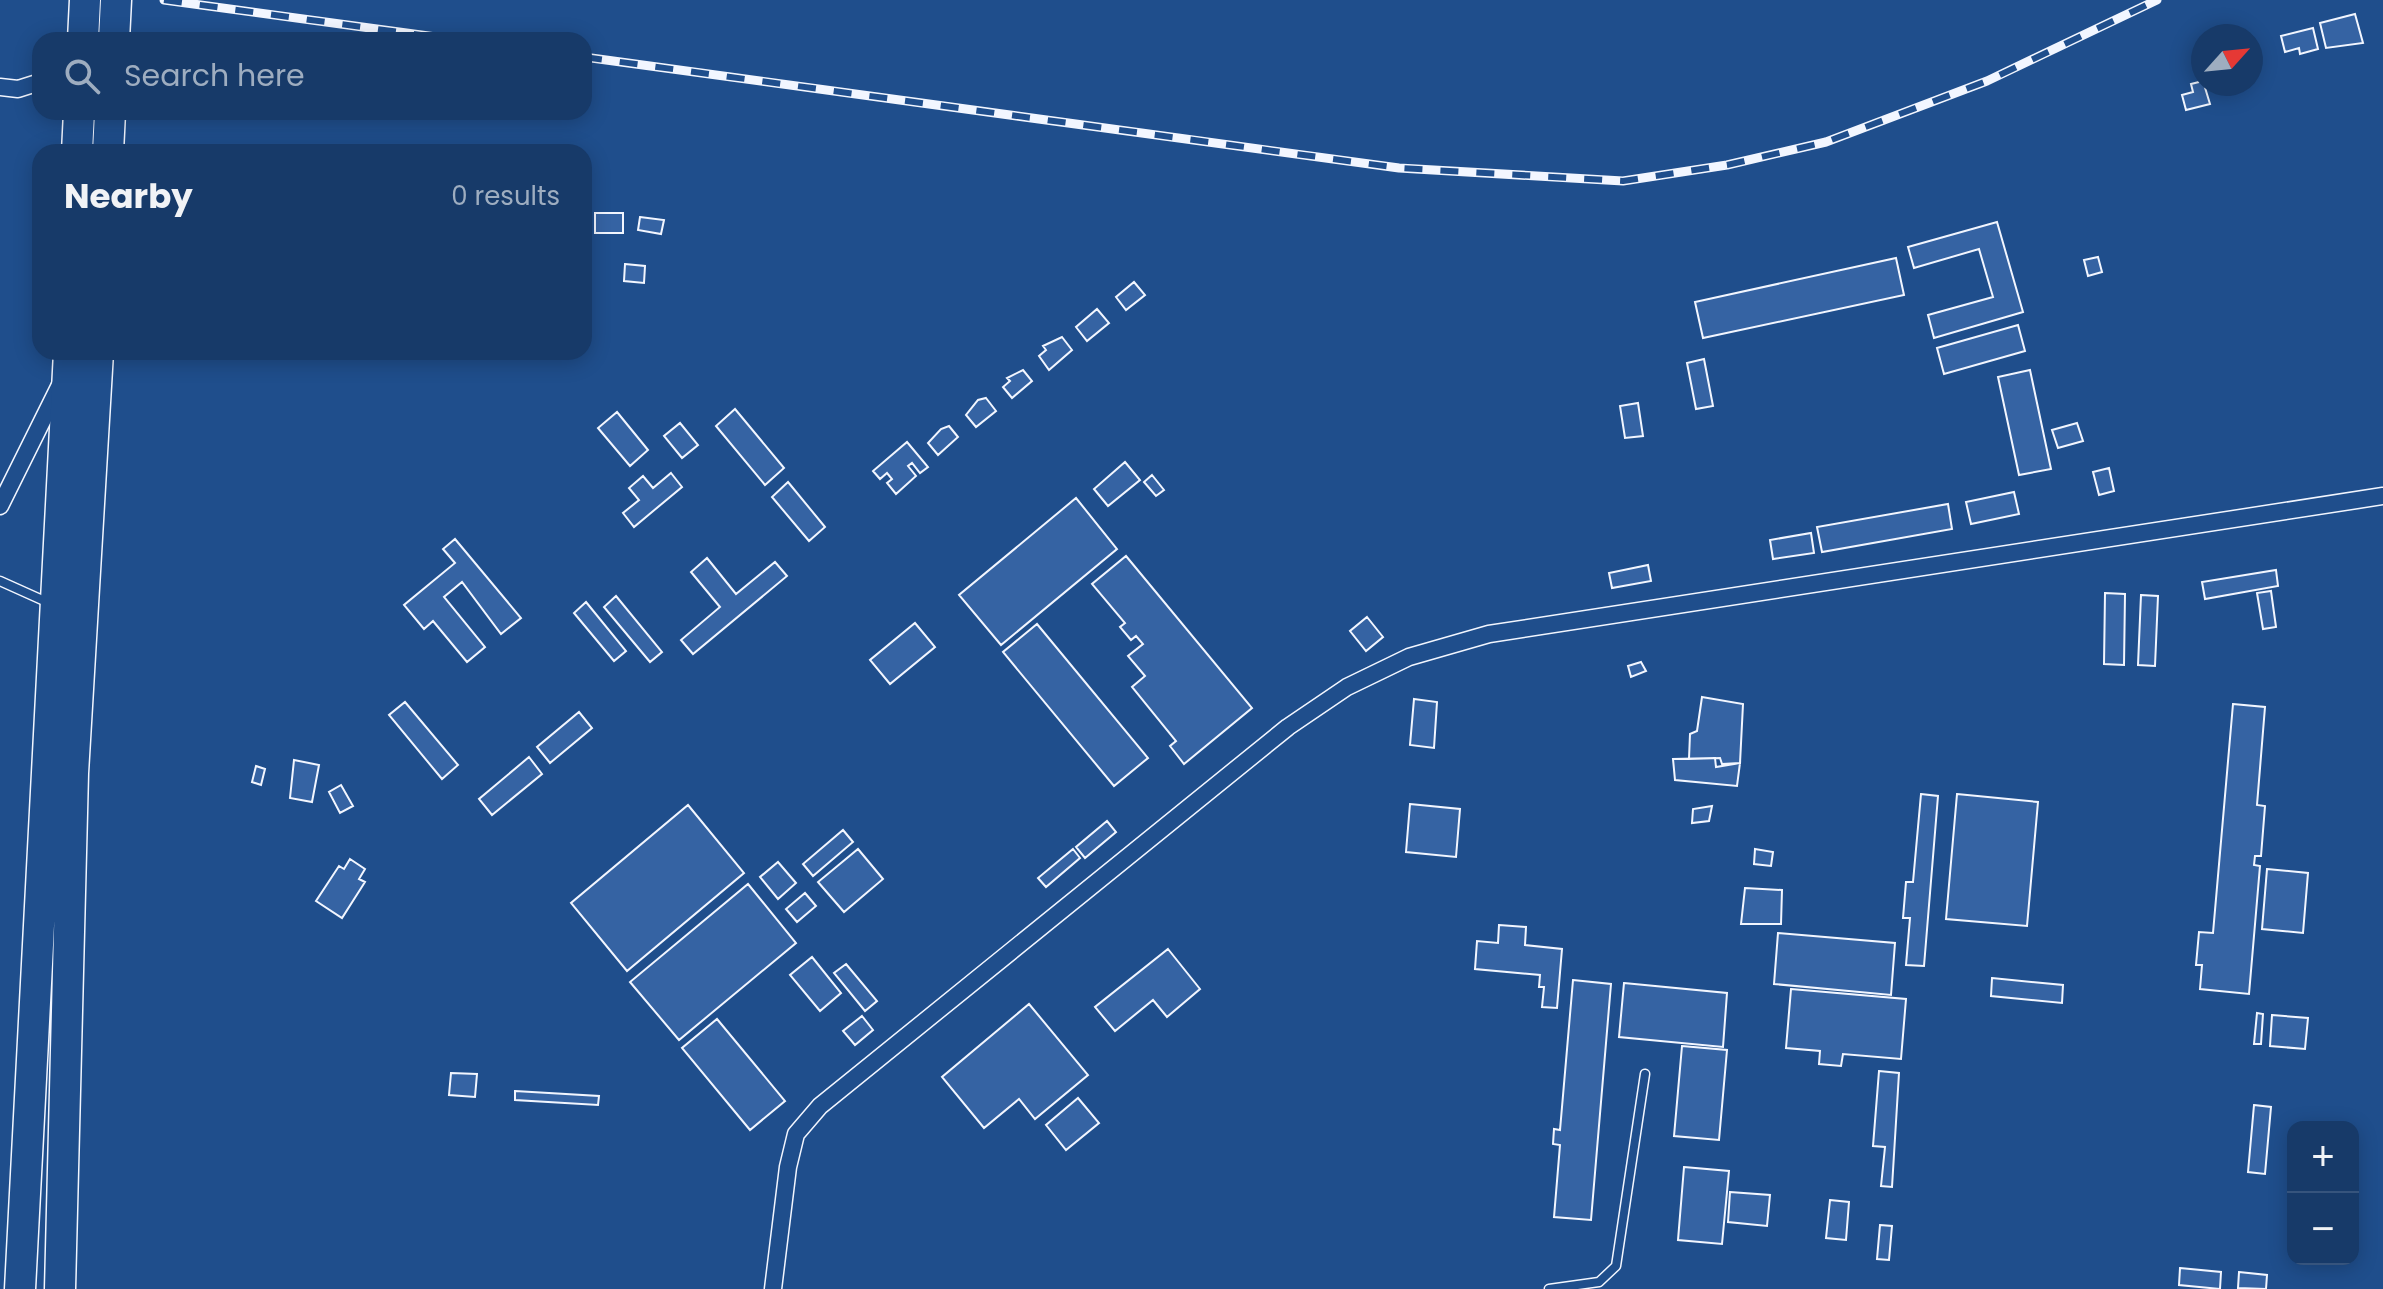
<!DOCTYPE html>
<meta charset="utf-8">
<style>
body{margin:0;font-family:Poppins,sans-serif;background:#20416f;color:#f1f3f6}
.controls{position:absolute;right:24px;bottom:24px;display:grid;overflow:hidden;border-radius:16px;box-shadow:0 4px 20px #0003}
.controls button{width:72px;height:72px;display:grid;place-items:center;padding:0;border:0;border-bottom:2px solid #36547d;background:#173a69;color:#f1f3f6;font:40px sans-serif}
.compass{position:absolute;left:2191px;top:24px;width:72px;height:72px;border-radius:50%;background:#173a69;box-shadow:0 4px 20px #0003;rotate:63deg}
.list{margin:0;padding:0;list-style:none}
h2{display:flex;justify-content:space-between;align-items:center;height:104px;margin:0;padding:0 32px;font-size:34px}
h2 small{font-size:26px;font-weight:400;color:#9eadc0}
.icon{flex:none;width:44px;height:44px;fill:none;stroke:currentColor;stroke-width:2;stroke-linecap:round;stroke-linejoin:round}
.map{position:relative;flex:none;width:2383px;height:1289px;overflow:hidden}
.search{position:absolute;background:#173a69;box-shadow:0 4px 20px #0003;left:32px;top:32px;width:560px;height:88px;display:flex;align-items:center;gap:20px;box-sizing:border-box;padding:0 28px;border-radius:24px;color:#9eadc0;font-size:30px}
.panel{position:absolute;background:#173a69;box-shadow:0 4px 20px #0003;left:32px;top:144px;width:560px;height:216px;border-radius:24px}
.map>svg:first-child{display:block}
.building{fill:#3563a3;stroke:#f2f6ff;stroke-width:2}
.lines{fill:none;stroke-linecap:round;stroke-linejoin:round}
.lane-casing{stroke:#f2f6ff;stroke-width:11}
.street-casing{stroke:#f2f6ff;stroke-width:19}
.highway-casing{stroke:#f2f6ff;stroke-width:33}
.lane{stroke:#1f4e8c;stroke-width:8}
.street{stroke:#1f4e8c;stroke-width:16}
.highway{stroke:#1f4e8c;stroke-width:30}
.rail-casing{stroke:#f2f6ff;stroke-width:9}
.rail{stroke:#1f4e8c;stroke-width:6;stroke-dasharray:18;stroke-linecap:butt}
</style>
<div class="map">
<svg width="2383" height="1289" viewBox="0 0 2383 1289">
<rect width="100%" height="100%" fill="#1f4e8c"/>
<path class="building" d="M 2355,14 L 2363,43 L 2326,48 L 2320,23 Z
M 2313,28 L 2318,49 L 2300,54 L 2299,48 L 2285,52 L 2281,36 Z
M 2203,81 L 2210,104 L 2186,110 L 2182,95 L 2193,92 L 2191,84 Z
M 595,213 L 623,213 L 623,233 L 595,233 Z
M 640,217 L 664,220 L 661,234 L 638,230 Z
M 1997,222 L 2023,312 L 1934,338 L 1928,315 L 1993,297 L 1979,249 L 1914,268 L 1908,247 Z
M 2098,257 L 2102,272 L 2088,276 L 2084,260 Z
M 1896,258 L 1904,295 L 1703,338 L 1695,302 Z
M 625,264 L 645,266 L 644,283 L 624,281 Z
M 1134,282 L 1145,295 L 1126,310 L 1116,297 Z
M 1097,309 L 1109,323 L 1087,341 L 1076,327 Z
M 2018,325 L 2025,351 L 1944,374 L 1937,348 Z
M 1062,337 L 1072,350 L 1049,370 L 1039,356 L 1046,350 L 1043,346 Z
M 1704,359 L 1713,406 L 1696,409 L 1687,363 Z
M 1023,370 L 1032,381 L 1012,398 L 1003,387 L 1010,381 L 1007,378 Z
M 2030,370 L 2051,469 L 2019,475 L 1998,377 Z
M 986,398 L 996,411 L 976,427 L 966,415 L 978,400 Z
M 1638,403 L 1643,436 L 1625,438 L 1620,406 Z
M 735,409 L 784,468 L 765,485 L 716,426 Z
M 617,412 L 648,450 L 630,466 L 598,428 Z
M 680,423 L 698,445 L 682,458 L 664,436 Z
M 2077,423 L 2083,441 L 2058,448 L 2052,430 Z
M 949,426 L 958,437 L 938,455 L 928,443 L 941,429 Z
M 907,442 L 928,467 L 920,473 L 912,463 L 908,466 L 916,476 L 896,494 L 887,483 L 892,479 L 887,473 L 880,479 L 873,471 Z
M 1125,462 L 1140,480 L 1108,506 L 1094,489 Z
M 2109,468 L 2114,491 L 2099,495 L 2093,472 Z
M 671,473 L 682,487 L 634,527 L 623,513 L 639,500 L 629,488 L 643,476 L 653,488 Z
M 1152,475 L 1164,490 L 1156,496 L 1144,482 Z
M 788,482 L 825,527 L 809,541 L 772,497 Z
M 2014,492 L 2019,514 L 1971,524 L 1966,502 Z
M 1076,498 L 1117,549 L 1001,645 L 959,595 Z
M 1948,504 L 1952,529 L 1822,552 L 1817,527 Z
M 1811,533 L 1814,553 L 1773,559 L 1770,540 Z
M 455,539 L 521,618 L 501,634 L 462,582 L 444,597 L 485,647 L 467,662 L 433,621 L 424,629 L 404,605 L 455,563 L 443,549 Z
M 1126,556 L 1252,708 L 1184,764 L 1170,746 L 1176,741 L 1132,687 L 1145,676 L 1128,656 L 1143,644 L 1136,636 L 1131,640 L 1120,627 L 1125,623 L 1092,584 Z
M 707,558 L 736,594 L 775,562 L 787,576 L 693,654 L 681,640 L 720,607 L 691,572 Z
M 1648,565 L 1651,581 L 1612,588 L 1609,573 Z
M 2276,570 L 2278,586 L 2205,599 L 2202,582 Z
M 2271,591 L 2276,627 L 2263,629 L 2257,593 Z
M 2105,593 L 2125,594 L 2124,665 L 2104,664 Z
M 2141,595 L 2158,596 L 2155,666 L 2138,665 Z
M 616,596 L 662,652 L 650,662 L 604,607 Z
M 586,602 L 626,651 L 614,661 L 574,613 Z
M 1367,617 L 1383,637 L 1366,651 L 1350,631 Z
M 915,623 L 935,647 L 890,684 L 870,660 Z
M 1037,624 L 1148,758 L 1114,786 L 1003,652 Z
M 1641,662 L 1646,671 L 1631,677 L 1628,666 Z
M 1702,697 L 1743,704 L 1740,763 L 1722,764 L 1720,758 L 1689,759 L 1690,734 L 1697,731 Z
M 1414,699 L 1437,702 L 1434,748 L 1410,745 Z
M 405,702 L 458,765 L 442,779 L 389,715 Z
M 2233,704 L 2265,707 L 2257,805 L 2265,806 L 2261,856 L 2255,856 L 2254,865 L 2260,866 L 2249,994 L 2200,989 L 2202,965 L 2196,965 L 2199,932 L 2213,933 Z
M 579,712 L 592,728 L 550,763 L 537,747 Z
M 529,757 L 542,774 L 492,815 L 479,799 Z
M 1715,758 L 1716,767 L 1740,763 L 1737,786 L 1675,780 L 1673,759 Z
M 294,760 L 319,765 L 312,802 L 290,798 Z
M 256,766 L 265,769 L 261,785 L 252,782 Z
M 341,785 L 353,806 L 340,813 L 329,792 Z
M 1921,794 L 1938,796 L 1924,966 L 1906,965 L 1910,918 L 1903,918 L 1906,882 L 1913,882 Z
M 1957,794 L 2038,802 L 2027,926 L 1946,919 Z
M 1410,804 L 1460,809 L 1456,857 L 1406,852 Z
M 688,805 L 744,873 L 627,971 L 571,903 Z
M 1712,806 L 1709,821 L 1692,823 L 1693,809 Z
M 1107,821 L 1116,832 L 1085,858 L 1076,847 Z
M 843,830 L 853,842 L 813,876 L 803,864 Z
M 858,849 L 883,879 L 844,912 L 818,882 Z
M 1073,849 L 1080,858 L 1046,887 L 1038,878 Z
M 1755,849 L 1773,852 L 1771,866 L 1754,864 Z
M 350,859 L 365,869 L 359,879 L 365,882 L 342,918 L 316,901 L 339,866 L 344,869 Z
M 778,862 L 796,883 L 778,899 L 760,877 Z
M 2267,869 L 2308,873 L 2303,933 L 2262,929 Z
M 748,884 L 796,943 L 679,1040 L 630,982 Z
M 1745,888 L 1782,890 L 1781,924 L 1741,924 Z
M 805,893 L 816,906 L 797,922 L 786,909 Z
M 1499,925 L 1526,927 L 1525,945 L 1562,949 L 1557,1008 L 1542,1007 L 1544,987 L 1539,987 L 1540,975 L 1475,969 L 1477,941 L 1498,943 Z
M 1778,933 L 1895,943 L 1891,995 L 1774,984 Z
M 1168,949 L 1200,989 L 1167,1017 L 1153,1000 L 1115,1031 L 1095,1007 Z
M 812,957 L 841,993 L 820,1011 L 790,975 Z
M 846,964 L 877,1001 L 865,1011 L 834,973 Z
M 1992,978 L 2063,985 L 2062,1003 L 1991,996 Z
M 1573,980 L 1611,984 L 1591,1220 L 1554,1217 L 1560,1145 L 1553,1144 L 1554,1129 L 1560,1130 Z
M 1624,983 L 1727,993 L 1723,1047 L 1619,1037 Z
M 1791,989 L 1906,999 L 1901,1059 L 1843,1054 L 1841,1066 L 1819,1064 L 1820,1051 L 1786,1048 Z
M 1029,1004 L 1088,1075 L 1035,1119 L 1019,1099 L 984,1128 L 942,1077 Z
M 2257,1013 L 2263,1014 L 2261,1044 L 2254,1044 Z
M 2272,1015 L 2308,1018 L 2305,1049 L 2270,1046 Z
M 862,1016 L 873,1030 L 855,1045 L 843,1031 Z
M 717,1019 L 785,1101 L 750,1130 L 682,1048 Z
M 1682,1046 L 1727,1050 L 1719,1140 L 1674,1136 Z
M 1879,1071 L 1899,1073 L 1892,1187 L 1881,1186 L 1885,1147 L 1873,1146 Z
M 451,1073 L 477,1074 L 475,1097 L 449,1095 Z
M 515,1091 L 599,1096 L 598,1105 L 515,1100 Z
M 1078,1098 L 1099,1123 L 1066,1150 L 1046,1125 Z
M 2254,1105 L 2271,1107 L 2265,1174 L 2248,1172 Z
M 1684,1167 L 1729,1171 L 1722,1244 L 1678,1240 Z
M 1730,1192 L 1770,1195 L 1767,1226 L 1728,1222 Z
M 1830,1200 L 1849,1202 L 1846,1240 L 1826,1238 Z
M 1880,1225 L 1892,1226 L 1889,1260 L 1877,1259 Z
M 2180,1268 L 2221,1272 L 2220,1289 L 2179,1285 Z
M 2239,1272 L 2267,1275 L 2266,1289 L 2238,1288 Z"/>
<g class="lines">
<g class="lane-casing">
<path id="lane" d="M 0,581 L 49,603
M 1549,1289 L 1599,1282 L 1616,1266 L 1645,1074"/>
</g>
<g class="street-casing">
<path id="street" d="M 0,87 L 18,89 L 40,82
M 0,506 L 61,383
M 773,1289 L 788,1167 L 796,1134 L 820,1106 L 1288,727 L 1347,687 L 1409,657 L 1489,634 L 2383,496"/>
</g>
<g class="highway-casing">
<path id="highway" d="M 83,40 L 85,0
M 114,40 L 116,0
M 77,152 L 79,112
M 108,152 L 110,112
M 20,1289 L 69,352
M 60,1289 L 73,773 L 98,352"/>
</g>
<use href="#lane" class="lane"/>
<use href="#street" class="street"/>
<use href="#highway" class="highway"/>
<g class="rail-casing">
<path id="rail" d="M 164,0 L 458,40
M 584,57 L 1399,168 L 1623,181 L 1727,165 L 1826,142 L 1987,81 L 2157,0"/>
</g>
<use href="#rail" class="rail"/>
</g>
</svg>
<div class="controls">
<button>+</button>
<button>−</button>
</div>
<svg class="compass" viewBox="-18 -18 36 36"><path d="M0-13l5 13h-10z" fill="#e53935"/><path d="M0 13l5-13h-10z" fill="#9eadc0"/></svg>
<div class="search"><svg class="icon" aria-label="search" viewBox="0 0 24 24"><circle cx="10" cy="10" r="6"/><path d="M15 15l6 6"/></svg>Search here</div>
<section class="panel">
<h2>Nearby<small>0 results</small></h2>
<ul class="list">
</ul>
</section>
</div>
